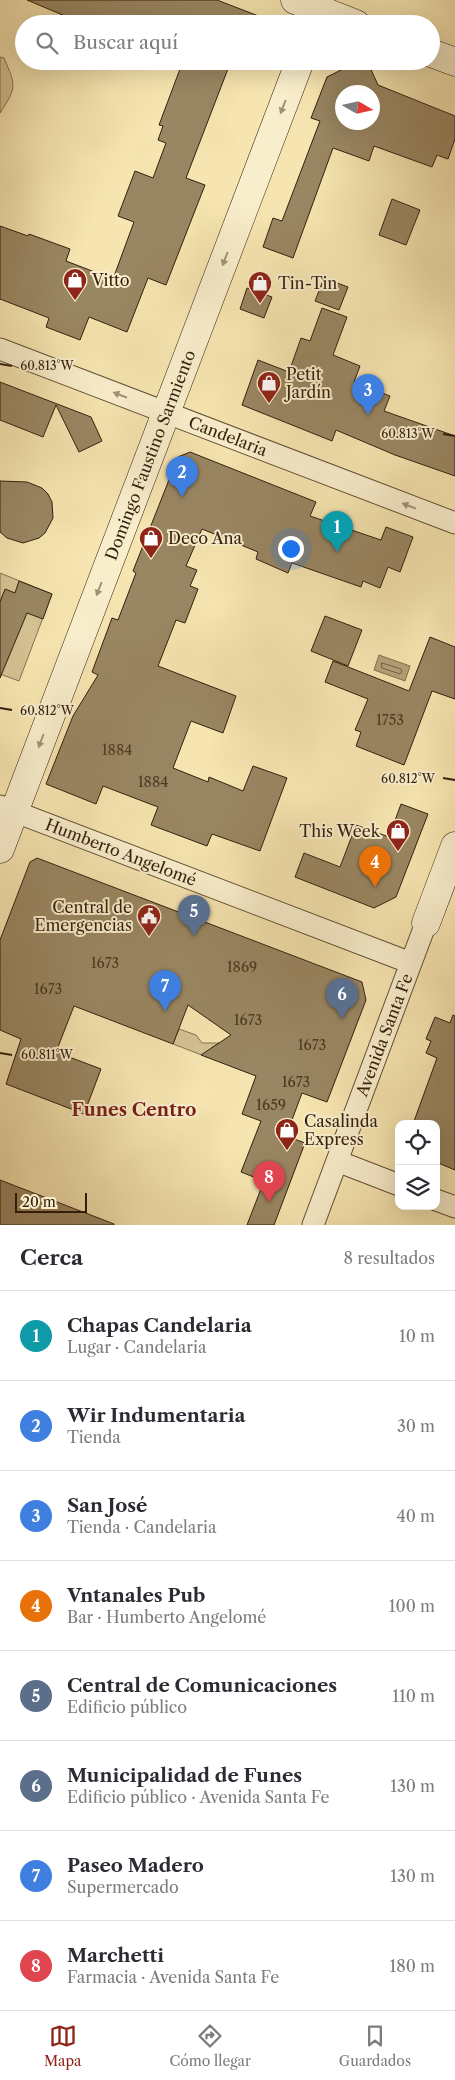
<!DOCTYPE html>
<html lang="es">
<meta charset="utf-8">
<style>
body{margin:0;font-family:"Libre Caslon Text",serif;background:#f7f7f7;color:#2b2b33}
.controls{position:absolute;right:15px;bottom:15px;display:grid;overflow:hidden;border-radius:10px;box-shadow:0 5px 20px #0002}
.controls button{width:45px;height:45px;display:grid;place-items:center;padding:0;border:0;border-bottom:1px solid #e1e1e2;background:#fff;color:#2b2b33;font:25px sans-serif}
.compass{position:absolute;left:335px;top:85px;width:45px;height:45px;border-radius:50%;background:#fff;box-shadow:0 5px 20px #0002;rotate:99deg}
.scale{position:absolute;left:15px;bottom:12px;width:72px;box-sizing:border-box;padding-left:5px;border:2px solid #341f0e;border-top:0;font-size:14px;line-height:18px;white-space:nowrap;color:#341f0e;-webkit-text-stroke:4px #f9eecc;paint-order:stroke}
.you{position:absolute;left:290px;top:548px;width:18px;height:18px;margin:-12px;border:4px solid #fff;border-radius:50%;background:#1a73e8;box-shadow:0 0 0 8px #1a73e833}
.badge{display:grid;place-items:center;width:32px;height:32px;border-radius:50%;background:#8f2418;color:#fff;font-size:16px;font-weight:700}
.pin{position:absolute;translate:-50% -41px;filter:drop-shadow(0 1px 2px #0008)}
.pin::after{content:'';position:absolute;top:26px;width:18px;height:15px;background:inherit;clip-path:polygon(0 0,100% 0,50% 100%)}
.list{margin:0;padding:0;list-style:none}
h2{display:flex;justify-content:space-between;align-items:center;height:65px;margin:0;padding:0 20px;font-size:21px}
h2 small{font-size:16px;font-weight:400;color:#7c7c81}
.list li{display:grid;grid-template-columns:32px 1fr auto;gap:15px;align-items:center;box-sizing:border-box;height:90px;padding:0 20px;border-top:1px solid #e1e1e2}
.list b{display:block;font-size:19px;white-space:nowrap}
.list p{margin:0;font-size:16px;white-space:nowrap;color:#7c7c81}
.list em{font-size:16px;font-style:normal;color:#7c7c81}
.icon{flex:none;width:28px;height:28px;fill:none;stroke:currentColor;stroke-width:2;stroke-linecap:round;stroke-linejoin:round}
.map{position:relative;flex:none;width:455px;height:1225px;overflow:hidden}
.search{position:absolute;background:#fff;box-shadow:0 5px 20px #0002;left:15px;right:15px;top:15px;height:55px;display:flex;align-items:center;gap:12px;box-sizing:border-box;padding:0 18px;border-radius:28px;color:#7c7c81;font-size:19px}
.sheet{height:785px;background:#fff}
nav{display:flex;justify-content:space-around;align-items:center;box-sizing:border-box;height:70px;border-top:1px solid #e1e1e2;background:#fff;font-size:14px;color:#7c7c81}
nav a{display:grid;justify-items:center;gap:2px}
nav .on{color:#8f2418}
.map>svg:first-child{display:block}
.green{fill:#d5c394;stroke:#847151}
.water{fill:#b4a279;stroke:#816e4e}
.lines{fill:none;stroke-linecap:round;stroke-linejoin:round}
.shore{stroke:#746044;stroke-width:1}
.building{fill:#998662;stroke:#341f0e;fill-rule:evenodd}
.street-casing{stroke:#645036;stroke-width:23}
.secondary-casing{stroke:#341f0e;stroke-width:29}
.street{stroke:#f9eecc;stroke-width:21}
.secondary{stroke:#f9eecc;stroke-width:28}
.oneway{fill:#a09176}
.ticks{fill:none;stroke:#341f0e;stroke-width:2}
.labels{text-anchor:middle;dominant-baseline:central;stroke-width:4;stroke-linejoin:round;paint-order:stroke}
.number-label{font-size:14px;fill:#4d3923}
.poi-label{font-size:16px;fill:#341f0e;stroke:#f9eecc;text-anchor:start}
.street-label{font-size:16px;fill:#341f0e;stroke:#f9eecc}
.neighbourhood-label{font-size:18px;font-weight:bold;fill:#7a1f14;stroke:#f9eecc}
.ticks-label{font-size:12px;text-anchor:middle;fill:#341f0e;stroke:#f9eecc;stroke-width:4;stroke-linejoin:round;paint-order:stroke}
</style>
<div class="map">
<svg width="455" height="1225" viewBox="0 0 455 1225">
<rect width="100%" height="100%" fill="#f6e5b0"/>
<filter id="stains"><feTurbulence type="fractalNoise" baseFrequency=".004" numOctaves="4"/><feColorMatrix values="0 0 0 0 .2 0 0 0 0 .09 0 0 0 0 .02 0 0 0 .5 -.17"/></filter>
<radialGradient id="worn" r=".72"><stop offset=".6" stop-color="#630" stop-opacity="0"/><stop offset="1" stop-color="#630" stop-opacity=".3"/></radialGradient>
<path class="green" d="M 0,57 L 4,58 C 16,86 17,87 0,113 Z
M 0,573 L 52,594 L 19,681 L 0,674 Z
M 179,1029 L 196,1035 L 202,1043 L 219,1043 L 211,1048 L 207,1057 L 173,1044 Z"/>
<path class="water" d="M 379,655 L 410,666 L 405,681 L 374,670 Z"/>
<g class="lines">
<path class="shore" d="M 382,663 L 401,669 L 402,672 L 400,674 L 382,668 Z"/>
</g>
<path class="building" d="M 27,0 L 217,0 L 274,22 L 148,24 L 132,18 L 130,24 L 84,24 Z
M 183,61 L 231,61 L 186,178 L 205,185 L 166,285 L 148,278 L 127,332 L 89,317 L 80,340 L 46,327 L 49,318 L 0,299 L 0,226 L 28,236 L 29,234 L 70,249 L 66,261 L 113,279 L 134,222 L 118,216 L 135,171 L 153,178 L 166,143 L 158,140 L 163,126 L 159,125 Z
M 359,61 L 367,61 L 378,85 L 455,116 L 455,139 L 448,159 L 437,155 L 432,167 L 374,146 L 369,161 L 333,148 L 293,258 L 263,247 L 273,218 L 282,221 L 320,121 L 311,118 L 327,77 ZM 342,92 L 372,92 L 372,122 L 342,122 Z
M 392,199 L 420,210 L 406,245 L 379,235 Z
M 324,278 L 348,287 L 339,310 L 315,301 Z
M 247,288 L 272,297 L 264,318 L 240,309 Z
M 322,308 L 347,317 L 333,355 L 360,366 L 354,382 L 390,396 L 384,411 L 455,436 L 455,476 L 395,455 L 336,430 L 332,441 L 242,405 L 258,360 L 289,372 L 301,338 L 310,341 Z
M 0,382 L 91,417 L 102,441 L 79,452 L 56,405 L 43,437 L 0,420 Z
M 190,452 L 316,502 L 310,516 L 381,540 L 386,527 L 413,537 L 400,572 L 388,567 L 380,588 L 363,581 L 361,587 L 292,563 L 288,573 L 256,559 L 258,552 L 202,529 L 186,566 L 197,570 L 190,586 L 198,589 L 185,623 L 176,620 L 158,666 L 236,696 L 223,733 L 191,721 L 173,768 L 208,782 L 209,777 L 243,791 L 253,766 L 287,778 L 260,851 L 212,834 L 207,846 L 151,825 L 158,807 L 103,786 L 96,804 L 46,784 L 73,716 L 98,675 L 92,672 L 112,618 L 118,620 L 136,573 L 133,571 L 178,457 Z
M 0,481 L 27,482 L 42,488 L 48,494 L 52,502 L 53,518 L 45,533 L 39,538 L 23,543 L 7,538 L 0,532 Z
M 19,581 L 52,594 L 43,619 L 27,613 L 0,678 L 0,602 L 5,589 L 15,593 Z
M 325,616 L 362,630 L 348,666 L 311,651 Z
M 430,637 L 455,647 L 455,699 L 432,691 L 404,765 L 356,746 L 361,732 L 355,730 L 368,699 L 325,682 L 333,661 L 409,691 Z
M 401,804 L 428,814 L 396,897 L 374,908 L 295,877 L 304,853 L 340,867 L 356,825 L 389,837 Z
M 37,858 L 362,982 L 366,1000 L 327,1102 L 302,1093 L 286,1136 L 305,1143 L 274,1225 L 247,1225 L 264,1181 L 241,1172 L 261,1121 L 242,1114 L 256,1076 L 201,1055 L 231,1035 L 188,1005 L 173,1044 L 74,1006 L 56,1052 L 101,1069 L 84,1114 L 6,1084 L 21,1039 L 0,1030 L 0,940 L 30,862 Z
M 453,1015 L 455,1016 L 455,1170 L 436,1162 L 436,1124 L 413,1124 L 437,1058 L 426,1053 L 431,1041 L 426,1039 L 435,1017 L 450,1023 Z
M 0,1180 L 114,1224 L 114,1225 L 0,1225 Z"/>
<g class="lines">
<g class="street-casing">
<path id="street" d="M 0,349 L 455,523
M 0,806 L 411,963
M 337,1161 L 399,1185
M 436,1200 L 455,1207
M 313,1225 L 426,923"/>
</g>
<g class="secondary-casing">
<path id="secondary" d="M 295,0 L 356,24
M 431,53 L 455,62
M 0,849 L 300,61
M 426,923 L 455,846"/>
</g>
<use href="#street" class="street"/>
<use href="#secondary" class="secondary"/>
</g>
<defs><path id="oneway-solid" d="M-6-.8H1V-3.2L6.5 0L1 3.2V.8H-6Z" transform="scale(1.25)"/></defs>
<g class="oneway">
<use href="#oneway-solid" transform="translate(283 107) rotate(111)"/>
<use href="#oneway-solid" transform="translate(225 259) rotate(111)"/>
<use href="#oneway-solid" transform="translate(120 395) rotate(-159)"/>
<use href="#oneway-solid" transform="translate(409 506) rotate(-159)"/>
<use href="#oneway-solid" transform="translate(99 589) rotate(111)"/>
<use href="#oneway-solid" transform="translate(41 741) rotate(111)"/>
</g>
<path class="ticks" d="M 0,364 L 12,366M 443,434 L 455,436M 0,708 L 12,710M 443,778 L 455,780M 0,1053 L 12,1055"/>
<defs>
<g id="shop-pin" transform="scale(1.25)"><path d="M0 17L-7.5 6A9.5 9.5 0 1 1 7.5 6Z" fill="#8f2418" stroke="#f9eecc"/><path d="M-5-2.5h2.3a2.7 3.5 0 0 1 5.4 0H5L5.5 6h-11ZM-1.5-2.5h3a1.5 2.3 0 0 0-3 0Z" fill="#fff"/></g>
<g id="civic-pin" transform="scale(1.25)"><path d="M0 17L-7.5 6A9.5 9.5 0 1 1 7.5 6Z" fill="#8f2418" stroke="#f9eecc"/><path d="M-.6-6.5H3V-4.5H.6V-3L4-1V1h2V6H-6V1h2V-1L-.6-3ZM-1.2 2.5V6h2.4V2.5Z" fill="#fff"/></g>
</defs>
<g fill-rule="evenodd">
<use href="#shop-pin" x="75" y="280"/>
<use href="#shop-pin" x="260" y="283"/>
<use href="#shop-pin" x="269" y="383"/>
<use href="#shop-pin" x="151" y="538"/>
<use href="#shop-pin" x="398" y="831"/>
<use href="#civic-pin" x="149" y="916"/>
<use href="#shop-pin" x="287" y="1130"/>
</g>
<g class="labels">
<g class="number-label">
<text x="390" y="720">1753</text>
<text x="117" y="750">1884</text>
<text x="153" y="782">1884</text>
<text x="105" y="963">1673</text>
<text x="242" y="967">1869</text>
<text x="48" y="989">1673</text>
<text x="248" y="1020">1673</text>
<text x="312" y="1045">1673</text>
<text x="296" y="1082">1673</text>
<text x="271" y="1105">1659</text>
</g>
<g class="poi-label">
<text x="92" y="280">Vitto</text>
<text x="278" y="283">Tin-Tin</text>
<text x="286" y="374">Petit<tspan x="286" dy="18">Jardín</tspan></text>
<text x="168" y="538">Deco Ana</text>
<text x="380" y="831" text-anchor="end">This Week</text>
<text x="132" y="907" text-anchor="end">Central de<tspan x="132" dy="18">Emergencias</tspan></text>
<text x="304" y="1121">Casalinda<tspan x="304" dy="18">Express</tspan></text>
</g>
<g class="street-label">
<text transform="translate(228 436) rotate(21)">Candelaria</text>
<text transform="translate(150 455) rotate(-69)">Domingo Faustino Sarmiento</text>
<text transform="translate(121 852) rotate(21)">Humberto Angelomé</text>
<text transform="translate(384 1035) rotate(-69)">Avenida Santa Fe</text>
</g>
<g class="neighbourhood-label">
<text x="134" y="1110">Funes Centro</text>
</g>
</g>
<g class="ticks-label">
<text x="47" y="370">60.813°W</text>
<text x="408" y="438">60.813°W</text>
<text x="47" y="715">60.812°W</text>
<text x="408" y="783">60.812°W</text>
<text x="47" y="1059">60.811°W</text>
</g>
<rect width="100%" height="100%" filter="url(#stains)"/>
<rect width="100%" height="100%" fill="url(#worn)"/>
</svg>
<div class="controls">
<button><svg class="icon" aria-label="locate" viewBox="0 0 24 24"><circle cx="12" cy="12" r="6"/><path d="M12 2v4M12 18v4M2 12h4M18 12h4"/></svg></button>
<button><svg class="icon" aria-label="layers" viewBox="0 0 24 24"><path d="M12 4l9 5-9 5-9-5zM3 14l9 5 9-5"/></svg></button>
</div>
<svg class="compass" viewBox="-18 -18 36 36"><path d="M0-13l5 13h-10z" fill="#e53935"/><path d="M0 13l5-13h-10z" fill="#7c7c81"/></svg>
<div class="scale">20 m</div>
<div class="you"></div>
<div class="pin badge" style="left:337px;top:552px;background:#0f9aa8">1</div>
<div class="pin badge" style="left:182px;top:497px;background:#3f7fe0">2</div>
<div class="pin badge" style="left:368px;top:415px;background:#3f7fe0">3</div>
<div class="pin badge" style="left:375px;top:887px;background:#e8710a">4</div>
<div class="pin badge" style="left:194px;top:936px;background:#5c6f8a">5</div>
<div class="pin badge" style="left:342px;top:1019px;background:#5c6f8a">6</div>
<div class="pin badge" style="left:165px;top:1011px;background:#3f7fe0">7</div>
<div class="pin badge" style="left:269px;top:1202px;background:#e0444e">8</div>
<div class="search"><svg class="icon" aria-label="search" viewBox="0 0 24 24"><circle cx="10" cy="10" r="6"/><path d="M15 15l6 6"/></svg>Buscar aquí</div>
</div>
<section class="sheet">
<h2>Cerca<small>8 resultados</small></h2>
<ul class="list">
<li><span class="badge" style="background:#0f9aa8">1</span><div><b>Chapas Candelaria</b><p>Lugar · Candelaria</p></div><em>10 m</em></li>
<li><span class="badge" style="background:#3f7fe0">2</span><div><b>Wir Indumentaria</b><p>Tienda</p></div><em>30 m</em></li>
<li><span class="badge" style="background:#3f7fe0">3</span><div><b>San José</b><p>Tienda · Candelaria</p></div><em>40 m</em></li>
<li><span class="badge" style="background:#e8710a">4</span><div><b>Vntanales Pub</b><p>Bar · Humberto Angelomé</p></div><em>100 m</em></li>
<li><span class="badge" style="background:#5c6f8a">5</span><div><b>Central de Comunicaciones</b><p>Edificio público</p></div><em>110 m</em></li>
<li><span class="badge" style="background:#5c6f8a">6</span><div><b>Municipalidad de Funes</b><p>Edificio público · Avenida Santa Fe</p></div><em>130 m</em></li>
<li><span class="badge" style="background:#3f7fe0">7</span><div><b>Paseo Madero</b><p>Supermercado</p></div><em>130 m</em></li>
<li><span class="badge" style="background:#e0444e">8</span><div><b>Marchetti</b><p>Farmacia · Avenida Santa Fe</p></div><em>180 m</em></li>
</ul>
</section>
<nav>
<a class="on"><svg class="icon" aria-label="map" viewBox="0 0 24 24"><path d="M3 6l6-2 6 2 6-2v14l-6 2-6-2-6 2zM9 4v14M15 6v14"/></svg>Mapa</a>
<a><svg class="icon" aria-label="directions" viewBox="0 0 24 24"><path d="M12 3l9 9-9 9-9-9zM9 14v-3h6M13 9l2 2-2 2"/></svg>Cómo llegar</a>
<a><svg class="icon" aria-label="saved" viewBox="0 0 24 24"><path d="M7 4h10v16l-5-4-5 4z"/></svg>Guardados</a>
</nav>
